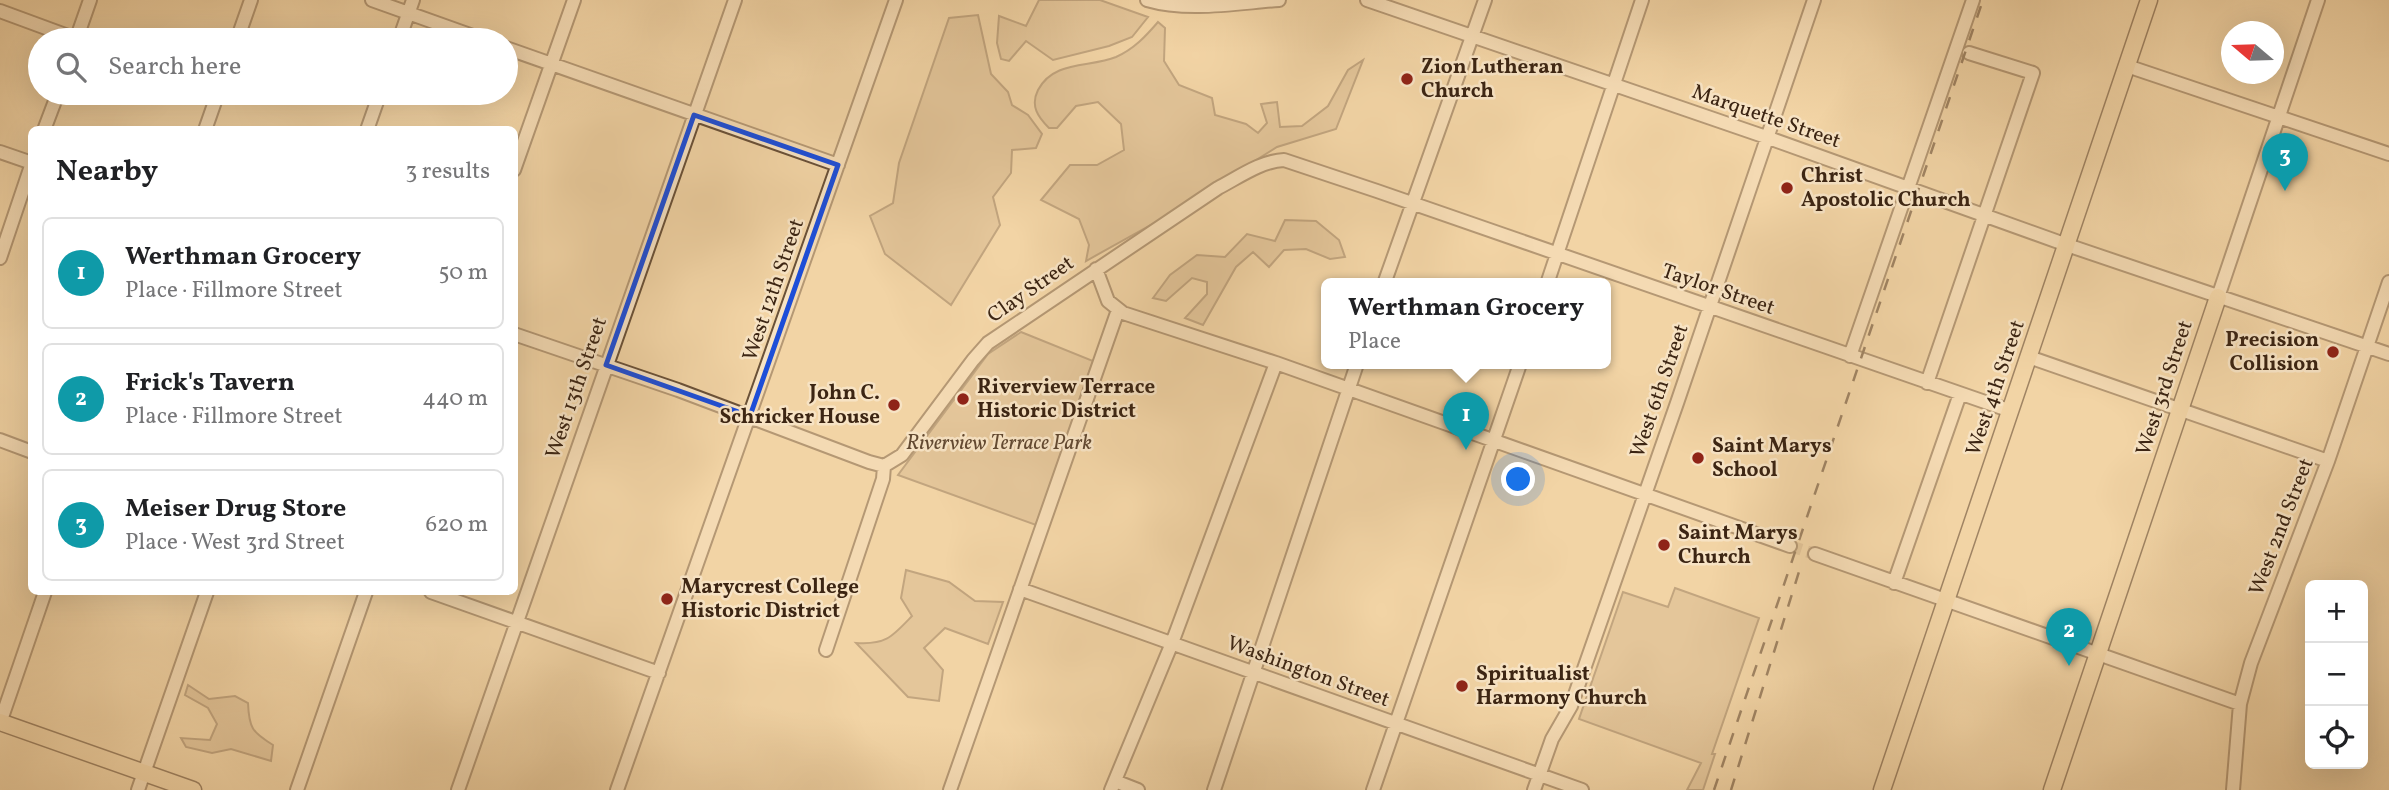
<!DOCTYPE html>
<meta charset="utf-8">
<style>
body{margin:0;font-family:Vollkorn,serif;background:#f2f2f2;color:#202124}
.controls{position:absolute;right:21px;bottom:21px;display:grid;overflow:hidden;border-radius:10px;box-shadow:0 7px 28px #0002}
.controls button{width:63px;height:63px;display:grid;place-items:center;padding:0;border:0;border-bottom:2px solid #e0e0e0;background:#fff;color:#202124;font:35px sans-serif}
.compass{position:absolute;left:2221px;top:21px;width:63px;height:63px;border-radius:50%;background:#fff;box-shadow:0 7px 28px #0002;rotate:289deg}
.you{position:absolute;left:1519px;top:480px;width:24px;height:24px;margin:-18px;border:5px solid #fff;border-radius:50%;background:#1a73e8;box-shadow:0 0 0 10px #1a73e833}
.badge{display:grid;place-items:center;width:46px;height:46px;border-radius:50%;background:#d93025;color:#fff;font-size:23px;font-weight:700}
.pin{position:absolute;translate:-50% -58px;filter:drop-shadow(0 2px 4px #0008)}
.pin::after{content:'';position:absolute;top:37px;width:24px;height:21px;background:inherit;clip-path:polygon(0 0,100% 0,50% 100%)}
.popup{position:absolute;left:1321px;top:278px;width:290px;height:91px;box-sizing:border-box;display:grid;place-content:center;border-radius:10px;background:#fff;filter:drop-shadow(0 2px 5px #0005);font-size:23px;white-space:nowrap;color:#757577}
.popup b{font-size:26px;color:#202124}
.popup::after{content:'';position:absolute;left:50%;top:100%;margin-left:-14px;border:14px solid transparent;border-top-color:#fff}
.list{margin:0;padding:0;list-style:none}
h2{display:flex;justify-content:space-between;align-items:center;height:91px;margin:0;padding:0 28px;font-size:30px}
h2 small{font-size:23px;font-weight:400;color:#757577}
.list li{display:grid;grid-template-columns:46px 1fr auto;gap:21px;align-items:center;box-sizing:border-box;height:112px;margin:0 14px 14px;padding:0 14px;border:2px solid #e0e0e0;border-radius:10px}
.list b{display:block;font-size:26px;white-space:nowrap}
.list p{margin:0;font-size:23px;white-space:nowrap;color:#757577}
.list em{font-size:23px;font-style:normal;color:#757577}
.icon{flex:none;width:38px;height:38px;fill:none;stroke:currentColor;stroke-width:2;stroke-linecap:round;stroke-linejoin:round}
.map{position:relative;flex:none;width:2389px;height:790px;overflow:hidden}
.search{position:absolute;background:#fff;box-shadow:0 7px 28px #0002;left:28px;top:28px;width:490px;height:77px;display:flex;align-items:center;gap:18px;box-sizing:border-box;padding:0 24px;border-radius:38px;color:#757577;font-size:26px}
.panel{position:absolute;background:#fff;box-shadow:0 7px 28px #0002;left:28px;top:126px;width:490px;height:469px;border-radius:10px}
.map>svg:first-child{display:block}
.green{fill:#d3b68c;stroke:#886e50;stroke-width:2}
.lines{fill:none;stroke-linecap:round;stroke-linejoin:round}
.minor-tunnel{stroke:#ceb188;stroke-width:12;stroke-dasharray:12 6;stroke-linecap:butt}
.minor-casing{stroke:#6a5138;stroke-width:16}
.major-casing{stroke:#3c2513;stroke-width:19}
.minor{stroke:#f7e3c4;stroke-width:12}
.major{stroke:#f2d4a5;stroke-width:16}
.rail{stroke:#3c2513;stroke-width:2.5;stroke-dasharray:12 12;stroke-linecap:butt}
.marked{fill:none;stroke:#1d4ed8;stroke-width:5;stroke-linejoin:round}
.poi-dot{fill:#8f2418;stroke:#f7e3c4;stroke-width:2.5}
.labels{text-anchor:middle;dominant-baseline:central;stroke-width:5;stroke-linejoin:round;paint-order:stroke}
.poi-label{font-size:21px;font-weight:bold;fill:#3c2513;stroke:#f7e3c4;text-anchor:start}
.street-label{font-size:21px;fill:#3c2513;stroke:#f7e3c4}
.park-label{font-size:21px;font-style:italic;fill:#624931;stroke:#f7e3c4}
</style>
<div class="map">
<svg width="2389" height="790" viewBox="0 0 2389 790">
<rect width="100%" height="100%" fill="#f2d4a5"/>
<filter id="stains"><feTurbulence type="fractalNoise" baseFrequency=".00286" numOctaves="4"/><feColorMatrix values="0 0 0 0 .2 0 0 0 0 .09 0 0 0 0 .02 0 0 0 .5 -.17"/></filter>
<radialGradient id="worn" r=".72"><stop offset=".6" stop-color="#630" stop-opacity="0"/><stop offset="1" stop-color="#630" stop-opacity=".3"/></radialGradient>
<path class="green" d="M 1039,0 L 1100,0 L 1148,17 L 1132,37 L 1109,46 L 1053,60 L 1026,41 L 1009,61 L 1001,59 L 997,43 L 999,16 L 1026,26 Z
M 978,15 L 991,74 L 1008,92 L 1012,105 L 1028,115 L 1042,134 L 1036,148 L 1012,150 L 1011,173 L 993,197 L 1000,225 L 951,305 L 885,254 L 870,216 L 893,203 L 899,163 L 949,18 Z
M 1158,22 L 1165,28 L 1164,61 L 1179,85 L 1212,98 L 1215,115 L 1246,124 L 1258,133 L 1267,123 L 1261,104 L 1277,102 L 1280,127 L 1302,126 L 1328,106 L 1348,70 L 1363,60 L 1336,129 L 1277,147 L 1165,217 L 1086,261 L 1089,245 L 1079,219 L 1041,200 L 1070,165 L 1097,165 L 1124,150 L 1121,124 L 1098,102 L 1076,106 L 1057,128 L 1049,128 C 1038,117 1030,106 1038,90 C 1054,60 1089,68 1116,57 C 1134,49 1146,36 1158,22 Z
M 1285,220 L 1316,221 L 1339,240 L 1345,257 L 1330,259 L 1306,249 L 1284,250 L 1269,267 L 1253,252 L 1236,267 L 1203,325 L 1185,318 L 1207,294 L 1207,282 L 1192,278 L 1166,301 L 1153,298 L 1170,275 L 1197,255 L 1225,257 L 1247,234 L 1275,241 Z
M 1021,332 L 1093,361 L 1036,525 L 898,475 L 988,354 Z
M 906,570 L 949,582 L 975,601 L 1003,602 L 988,644 L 945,628 L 924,648 L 943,670 L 939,701 L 908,697 L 856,643 C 886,645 892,637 912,616 L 901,598 Z
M 1675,588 L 1759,618 L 1712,754 L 1715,754 L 1703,790 L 1687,790 L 1701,763 L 1579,719 L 1623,592 L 1668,607 Z
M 188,685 L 209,699 L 235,696 L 248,703 C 249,728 252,732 273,745 L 271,761 L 231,749 L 212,753 L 186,747 L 181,738 L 210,740 L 217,724 L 208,708 L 185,695 Z"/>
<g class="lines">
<path class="minor-tunnel" d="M 1790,546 L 1815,554"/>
<g class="minor-casing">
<path id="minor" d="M 372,0 L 484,40
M 1147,0 C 1188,12 1237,3 1279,0
M 1367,0 L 1766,137 L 2067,245 L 2389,354
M 0,11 L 76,39
M 76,40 L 90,0
M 237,40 L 251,0
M 399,40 L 413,0
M 506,48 L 838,165
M 2127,66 L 2389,154
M 44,130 L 58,93
M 205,130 L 218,93
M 367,130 L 380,93
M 0,152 L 32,163 L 0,258
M 514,170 L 574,0
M 1096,269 L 1108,301 L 1123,313 L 1276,363 L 1790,546
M 1384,284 L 1485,0
M 1547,284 L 1642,0
M 2218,297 L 2318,0
M 514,334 L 678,390 L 869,462 L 884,466
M 1850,356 L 1973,0
M 2029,357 L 2328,461
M 1927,383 L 2033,73 L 1969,53
M 0,440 L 32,452
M 884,466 L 902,455 L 973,360 L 988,343 L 1218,188 C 1239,177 1261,161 1284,160 L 1377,191 L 2011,411
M 1815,554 L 2240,704
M 1894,583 L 1960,394
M 1020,589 L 1582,790
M 431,592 L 659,673
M 826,650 L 883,479 L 884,466
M 0,723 L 45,592
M 1115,781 L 1138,790
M 138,790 L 207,592
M 297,790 L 366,592
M 458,790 L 735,0
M 617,790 L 896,0
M 950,790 L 1118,310
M 1111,790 L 1172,643 L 1276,363
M 1214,790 L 1357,364
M 1373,790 L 1520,364
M 1534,790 L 1552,739 L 1571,706 L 1677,403 L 1814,0
M 2233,790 L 2240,704 L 2251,663 L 2328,461 L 2389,282"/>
</g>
<g class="major-casing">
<path id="major" d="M 0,722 L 193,790
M 1882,790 L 2149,0
M 2052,790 L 2218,297"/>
</g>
<use href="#minor" class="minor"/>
<use href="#major" class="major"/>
<path class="rail" d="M 1714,790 L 1983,0
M 1731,790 L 1802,562"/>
</g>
<path d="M0 0H2389V790H0ZM 694,115 L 838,165 L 750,416 L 606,365 Z" fill="#f2d4a5" fill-opacity=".55" fill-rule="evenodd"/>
<path class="marked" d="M 694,115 L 838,165 L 750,416 L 606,365 Z"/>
<g class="poi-dot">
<circle cx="1407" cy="79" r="7"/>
<circle cx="1787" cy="188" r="7"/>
<circle cx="2333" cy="352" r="7"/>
<circle cx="963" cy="399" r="7"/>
<circle cx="894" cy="405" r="7"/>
<circle cx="1698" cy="458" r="7"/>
<circle cx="1664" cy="545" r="7"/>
<circle cx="667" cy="599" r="7"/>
<circle cx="1462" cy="686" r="7"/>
</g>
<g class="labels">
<g class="poi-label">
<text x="1421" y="67">Zion Lutheran<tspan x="1421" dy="24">Church</tspan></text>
<text x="1801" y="176">Christ<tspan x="1801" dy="24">Apostolic Church</tspan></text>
<text x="2319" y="340" text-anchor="end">Precision<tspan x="2319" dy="24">Collision</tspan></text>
<text x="977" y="387">Riverview Terrace<tspan x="977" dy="24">Historic District</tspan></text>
<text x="880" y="393" text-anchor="end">John C.<tspan x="880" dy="24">Schricker House</tspan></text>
<text x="1712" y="446">Saint Marys<tspan x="1712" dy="24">School</tspan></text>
<text x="1678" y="533">Saint Marys<tspan x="1678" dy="24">Church</tspan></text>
<text x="681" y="587">Marycrest College<tspan x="681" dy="24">Historic District</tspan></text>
<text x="1476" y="674">Spiritualist<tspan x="1476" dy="24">Harmony Church</tspan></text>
</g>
<g class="street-label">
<text transform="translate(1766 117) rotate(19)">Marquette Street</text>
<text transform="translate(774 290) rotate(-71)">West 12th Street</text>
<text transform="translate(1031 290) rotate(-35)">Clay Street</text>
<text transform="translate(1718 290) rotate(19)">Taylor Street</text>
<text transform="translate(577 388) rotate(-71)">West 13th Street</text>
<text transform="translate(1996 388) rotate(-71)">West 4th Street</text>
<text transform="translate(2165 388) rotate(-72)">West 3rd Street</text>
<text transform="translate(1660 391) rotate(-71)">West 6th Street</text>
<text transform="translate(2282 527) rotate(-69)">West 2nd Street</text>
<text transform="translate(1308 672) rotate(20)">Washington Street</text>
</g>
<g class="park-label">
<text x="999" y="443">Riverview Terrace Park</text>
</g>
</g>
<rect width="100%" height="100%" filter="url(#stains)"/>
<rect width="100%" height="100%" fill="url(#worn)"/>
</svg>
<div class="controls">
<button>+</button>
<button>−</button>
<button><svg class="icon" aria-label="locate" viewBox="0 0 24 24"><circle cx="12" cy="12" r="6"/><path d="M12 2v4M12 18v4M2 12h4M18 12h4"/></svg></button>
</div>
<svg class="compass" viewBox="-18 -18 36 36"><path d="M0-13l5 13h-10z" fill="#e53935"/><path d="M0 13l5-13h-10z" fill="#757577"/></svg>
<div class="you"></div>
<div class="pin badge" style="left:1466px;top:450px;background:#0f9aa8">1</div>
<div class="popup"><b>Werthman Grocery</b>Place</div>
<div class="pin badge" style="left:2069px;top:666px;background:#0f9aa8">2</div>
<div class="pin badge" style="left:2285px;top:191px;background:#0f9aa8">3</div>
<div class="search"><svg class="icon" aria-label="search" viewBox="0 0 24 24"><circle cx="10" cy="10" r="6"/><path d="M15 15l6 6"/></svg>Search here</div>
<section class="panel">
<h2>Nearby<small>3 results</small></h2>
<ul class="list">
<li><span class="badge" style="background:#0f9aa8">1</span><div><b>Werthman Grocery</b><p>Place · Fillmore Street</p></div><em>50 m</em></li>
<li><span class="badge" style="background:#0f9aa8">2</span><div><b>Frick's Tavern</b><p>Place · Fillmore Street</p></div><em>440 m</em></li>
<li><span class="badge" style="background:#0f9aa8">3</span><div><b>Meiser Drug Store</b><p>Place · West 3rd Street</p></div><em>620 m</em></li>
</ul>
</section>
</div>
